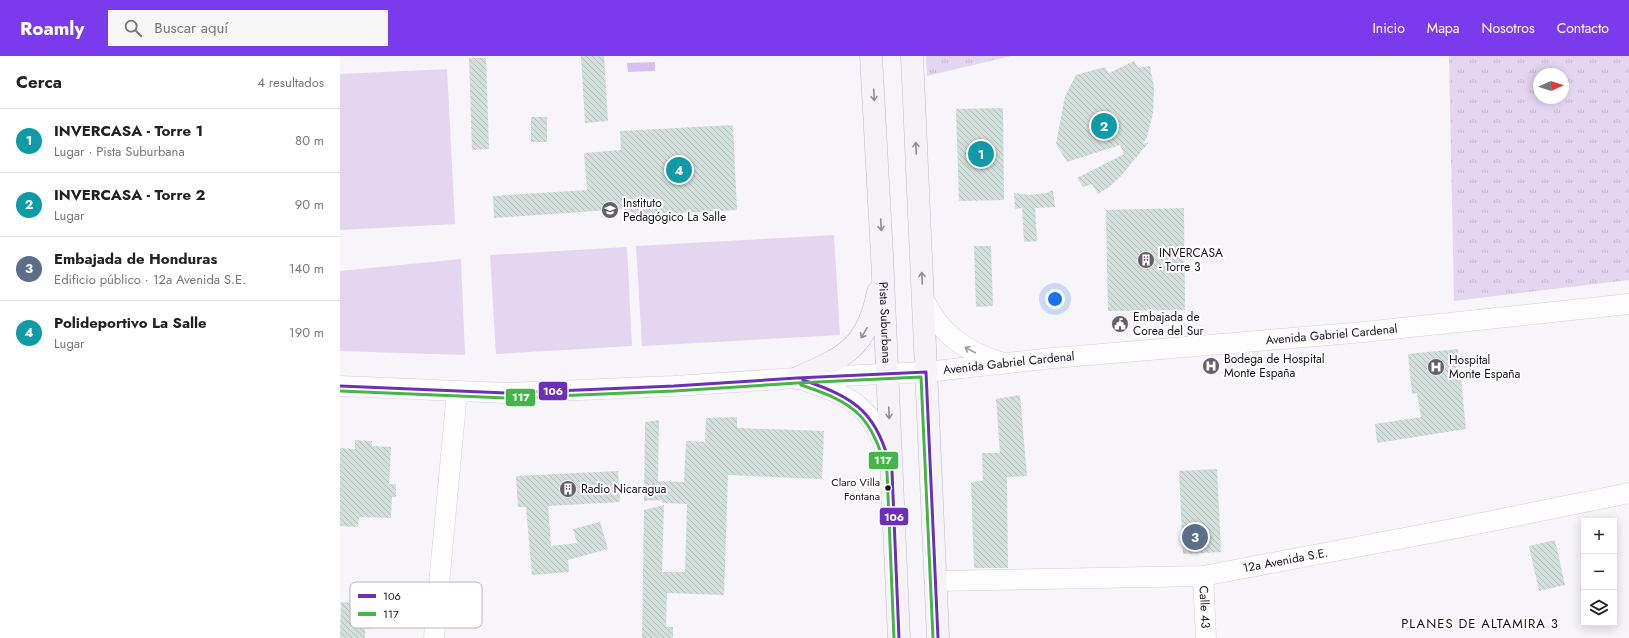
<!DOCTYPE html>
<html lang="es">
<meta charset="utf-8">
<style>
body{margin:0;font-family:Jost,sans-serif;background:#f6f6f6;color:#222}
.controls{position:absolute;right:12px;bottom:12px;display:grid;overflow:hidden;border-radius:0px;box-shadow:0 2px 10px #0003}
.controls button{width:36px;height:36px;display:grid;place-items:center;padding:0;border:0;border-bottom:1px solid #e0e0e0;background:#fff;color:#222;font:20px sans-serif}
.compass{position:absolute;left:1193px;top:12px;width:36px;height:36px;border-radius:50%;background:#fff;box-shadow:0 2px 10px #0003;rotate:87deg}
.you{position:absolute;left:715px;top:243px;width:14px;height:14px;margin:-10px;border:3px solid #fff;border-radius:50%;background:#1a73e8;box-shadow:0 0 0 6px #1a73e833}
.badge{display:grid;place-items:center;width:26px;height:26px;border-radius:50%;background:#7c3aed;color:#fff;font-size:13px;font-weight:700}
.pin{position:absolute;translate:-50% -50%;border:2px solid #fff;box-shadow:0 1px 4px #0006}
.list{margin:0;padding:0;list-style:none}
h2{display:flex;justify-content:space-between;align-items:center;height:52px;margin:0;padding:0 16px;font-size:17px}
h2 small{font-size:13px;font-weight:400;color:#767676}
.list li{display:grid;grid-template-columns:26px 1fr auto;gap:12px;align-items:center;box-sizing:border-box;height:64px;padding:0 16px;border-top:1px solid #e0e0e0}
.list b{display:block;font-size:15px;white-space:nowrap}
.list p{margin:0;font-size:13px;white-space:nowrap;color:#767676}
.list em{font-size:13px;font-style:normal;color:#767676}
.icon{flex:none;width:22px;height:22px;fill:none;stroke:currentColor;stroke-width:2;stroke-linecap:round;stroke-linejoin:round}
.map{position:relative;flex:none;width:1289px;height:582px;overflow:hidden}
header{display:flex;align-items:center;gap:24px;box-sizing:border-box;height:56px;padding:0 20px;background:#7c3aed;color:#fff}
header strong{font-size:19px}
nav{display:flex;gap:22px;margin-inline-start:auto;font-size:14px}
.search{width:280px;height:36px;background:#f6f6f6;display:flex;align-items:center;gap:10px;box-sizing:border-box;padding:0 14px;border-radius:0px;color:#767676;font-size:15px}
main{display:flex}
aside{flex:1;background:#fff}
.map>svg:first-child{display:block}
.grass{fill:url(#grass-tufts);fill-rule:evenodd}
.pitch{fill:#e4d6f1}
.water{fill:#d8c0ee}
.building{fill:url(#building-back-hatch)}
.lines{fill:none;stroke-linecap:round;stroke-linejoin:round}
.minor-casing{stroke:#d4d0d8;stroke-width:21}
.major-casing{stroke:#c1bbc6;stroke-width:23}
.minor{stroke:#fefdfe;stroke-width:20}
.major{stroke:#f6f3f8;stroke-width:22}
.bus-1-casing{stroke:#fff;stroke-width:6}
.bus-2-casing{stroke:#fff;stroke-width:6}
.bus-1{stroke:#6d2fba;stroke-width:3}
.bus-2{stroke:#45b549;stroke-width:3}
.oneway{stroke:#918c94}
.oneway2{stroke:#a19ea3}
.bus-dot{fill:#150f1a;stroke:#fff;stroke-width:1.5}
.labels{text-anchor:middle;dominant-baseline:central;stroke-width:4;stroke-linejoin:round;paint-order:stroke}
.bus-label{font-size:11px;fill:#150f1a;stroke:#fff;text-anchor:end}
.poi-label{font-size:12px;fill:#150f1a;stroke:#fff;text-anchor:start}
.street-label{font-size:12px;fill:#150f1a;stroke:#fff}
.neighbourhood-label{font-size:13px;letter-spacing:1px;fill:#150f1a;stroke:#fff}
.key{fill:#fff;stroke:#b9b7ba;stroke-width:1}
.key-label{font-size:11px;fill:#150f1a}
.line-badge{stroke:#fff;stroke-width:1.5}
.badge-label{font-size:11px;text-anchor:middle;font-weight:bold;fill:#fff}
</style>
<header>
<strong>Roamly</strong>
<div class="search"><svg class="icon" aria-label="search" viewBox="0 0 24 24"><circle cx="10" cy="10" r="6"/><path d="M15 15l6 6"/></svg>Buscar aquí</div>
<nav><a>Inicio</a><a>Mapa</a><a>Nosotros</a><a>Contacto</a></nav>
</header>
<main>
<aside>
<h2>Cerca<small>4 resultados</small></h2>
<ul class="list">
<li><span class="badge" style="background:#0f9aa8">1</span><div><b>INVERCASA - Torre 1</b><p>Lugar · Pista Suburbana</p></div><em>80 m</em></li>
<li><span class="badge" style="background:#0f9aa8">2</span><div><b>INVERCASA - Torre 2</b><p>Lugar</p></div><em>90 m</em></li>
<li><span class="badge" style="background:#5c6f8a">3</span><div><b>Embajada de Honduras</b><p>Edificio público · 12a Avenida S.E.</p></div><em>140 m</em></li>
<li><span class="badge" style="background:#0f9aa8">4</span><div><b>Polideportivo La Salle</b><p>Lugar</p></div><em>190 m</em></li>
</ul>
</aside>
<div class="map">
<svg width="1289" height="582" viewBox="0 0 1289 582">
<defs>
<pattern id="grass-tufts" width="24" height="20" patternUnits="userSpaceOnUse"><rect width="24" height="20" fill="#e4d6f1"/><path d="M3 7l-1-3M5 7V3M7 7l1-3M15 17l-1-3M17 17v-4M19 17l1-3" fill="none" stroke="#c3b6ce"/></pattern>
<pattern id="building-back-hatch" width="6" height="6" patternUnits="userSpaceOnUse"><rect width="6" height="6" fill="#d2dfda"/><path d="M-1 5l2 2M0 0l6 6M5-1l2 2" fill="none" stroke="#b3beba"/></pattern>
</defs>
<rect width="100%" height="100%" fill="#f7f4fa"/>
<path class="grass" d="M 586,0 L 671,0 L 587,20 Z
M 1109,0 L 1289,0 L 1289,224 L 1114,245 ZM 1199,18 L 1223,18 L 1223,42 L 1199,42 Z"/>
<path class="pitch" d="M 107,13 L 115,168 L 0,174 L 0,18 Z
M 494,179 L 500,279 L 302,290 L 296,190 Z
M 287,191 L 292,290 L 156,298 L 150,199 Z
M 121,203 L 125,299 L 0,295 L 0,215 Z"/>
<path class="water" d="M 315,6 L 315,15 L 288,16 L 287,7 Z"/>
<path class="building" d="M 241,0 L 264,0 L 268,65 L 245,67 Z
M 129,2 L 146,2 L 149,93 L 132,94 Z
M 794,5 L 798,12 L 810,10 L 814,32 L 813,57 L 807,81 L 803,88 L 809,86 L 781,120 L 769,131 L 758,138 L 752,128 L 743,131 L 737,122 L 784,98 L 780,89 L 727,106 L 716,88 L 725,40 L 736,19 L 765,11 L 769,17 Z
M 663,52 L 664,144 L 619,145 L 616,53 Z
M 191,61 L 207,61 L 207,86 L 191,86 Z
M 393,69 L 397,154 L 285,160 L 284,153 L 154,162 L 153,140 L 247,134 L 244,97 L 281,94 L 280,75 Z
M 713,134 L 715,151 L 695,152 L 697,185 L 684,186 L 682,152 L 675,153 L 674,137 L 689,139 L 707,137 Z
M 844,152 L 845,254 L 768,255 L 766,154 Z
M 634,190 L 651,190 L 653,250 L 636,251 Z
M 1118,293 L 1126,373 L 1037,387 L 1035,368 L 1081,361 L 1077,337 L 1072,338 L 1068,298 Z
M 680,339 L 687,420 L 667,421 L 668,512 L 634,512 L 631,426 L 643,425 L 642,397 L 660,397 L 656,343 Z
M 397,361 L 397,372 L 484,375 L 482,423 L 388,419 L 384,539 L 327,537 L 326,571 L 333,571 L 333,582 L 302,582 L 304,454 L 324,449 L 322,516 L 345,516 L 347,448 L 322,447 L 322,444 L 304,445 L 305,366 L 319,364 L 318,425 L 344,426 L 346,385 L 365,386 L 366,362 Z
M 15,384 L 32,385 L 32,390 L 51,391 L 49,428 L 56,428 L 56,441 L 52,441 L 51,462 L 19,461 L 18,471 L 0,470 L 0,392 L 15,393 Z
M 877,413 L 881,496 L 843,498 L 839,415 Z
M 278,415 L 280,446 L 208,450 L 211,490 L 237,487 L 233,473 L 260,466 L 268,493 L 228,504 L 229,516 L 192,519 L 186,451 L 178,451 L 176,420 Z
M 1215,484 L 1225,529 L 1199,535 L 1189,490 Z
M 1,546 L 12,547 L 11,552 L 32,553 L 31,573 L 25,573 L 25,582 L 0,582 Z"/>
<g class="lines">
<g class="minor-casing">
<g id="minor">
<path d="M 584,244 C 602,280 625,295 663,307"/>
<path d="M 468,326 C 512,339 535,355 548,400"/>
<path id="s1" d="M 0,330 L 166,337 L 334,330 L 457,322 L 586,316 L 713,302 L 1024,276 L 1289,248"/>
<path id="s2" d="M 863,520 L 866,582"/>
<path id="s3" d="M 596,525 L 863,520 L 1122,471 L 1289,437"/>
<path d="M 94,582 L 117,336"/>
</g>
</g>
<g class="major-casing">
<g id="major">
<path id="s4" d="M 531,0 L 542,199 L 559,582"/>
<path d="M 572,0 L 598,582"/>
<path d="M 457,322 C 505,301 527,292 538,236"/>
</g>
</g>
<use href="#minor" class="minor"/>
<use href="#major" class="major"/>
<g class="bus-1-casing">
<path id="bus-1" d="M 463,324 C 519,343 536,357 552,415 L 559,582
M 0,330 L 166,337 L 334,330 L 457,322 L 586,316 L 598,582"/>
</g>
<g class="bus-2-casing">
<path id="bus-2" d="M 461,329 C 516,347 531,360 547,416 L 554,582
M 0,335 L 166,342 L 334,335 L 457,327 L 581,321 L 593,582"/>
</g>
<use href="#bus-1" class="bus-1"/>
<use href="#bus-2" class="bus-2"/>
</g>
<defs><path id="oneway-shaft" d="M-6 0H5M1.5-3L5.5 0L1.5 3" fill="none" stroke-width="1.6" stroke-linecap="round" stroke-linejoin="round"/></defs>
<g class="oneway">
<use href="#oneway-shaft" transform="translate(534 39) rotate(87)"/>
<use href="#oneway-shaft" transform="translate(576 92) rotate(-93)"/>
<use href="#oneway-shaft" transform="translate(541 169) rotate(87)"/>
<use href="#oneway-shaft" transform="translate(582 222) rotate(-93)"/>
<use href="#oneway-shaft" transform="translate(524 277) rotate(120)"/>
<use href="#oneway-shaft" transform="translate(549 357) rotate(88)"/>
</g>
<use class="oneway2" href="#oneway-shaft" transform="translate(630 294) rotate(-152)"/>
<defs>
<g id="school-disc" transform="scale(0.9)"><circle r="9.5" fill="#645f68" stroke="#fff"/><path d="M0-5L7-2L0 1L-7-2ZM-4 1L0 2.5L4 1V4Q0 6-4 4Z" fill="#fff"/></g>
<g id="building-disc" transform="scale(0.9)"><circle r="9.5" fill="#645f68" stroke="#fff"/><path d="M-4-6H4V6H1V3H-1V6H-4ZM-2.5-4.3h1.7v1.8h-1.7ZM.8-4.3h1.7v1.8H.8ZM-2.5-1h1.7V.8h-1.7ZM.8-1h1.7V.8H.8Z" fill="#fff"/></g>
<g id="civic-disc" transform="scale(0.9)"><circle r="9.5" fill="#645f68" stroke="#fff"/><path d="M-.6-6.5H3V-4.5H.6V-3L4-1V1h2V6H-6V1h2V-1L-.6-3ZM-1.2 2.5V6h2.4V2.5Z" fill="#fff"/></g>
<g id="hospital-disc" transform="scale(0.9)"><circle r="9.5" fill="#645f68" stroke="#fff"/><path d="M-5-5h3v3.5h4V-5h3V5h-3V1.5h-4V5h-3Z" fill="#fff"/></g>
</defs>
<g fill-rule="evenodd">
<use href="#school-disc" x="270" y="154"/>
<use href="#building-disc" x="806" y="204"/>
<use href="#civic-disc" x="780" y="268"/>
<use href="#hospital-disc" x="871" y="310"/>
<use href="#hospital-disc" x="1096" y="311"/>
<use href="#building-disc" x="228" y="433"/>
</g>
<circle class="bus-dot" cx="548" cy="432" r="3.5"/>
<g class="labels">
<g class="bus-label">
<text x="540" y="426">Claro Villa<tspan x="540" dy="14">Fontana</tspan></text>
</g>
<g class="poi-label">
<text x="283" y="147">Instituto<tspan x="283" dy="14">Pedagógico La Salle</tspan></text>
<text x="819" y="197">INVERCASA<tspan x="819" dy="14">- Torre 3</tspan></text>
<text x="793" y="261">Embajada de<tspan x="793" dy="14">Corea del Sur</tspan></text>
<text x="884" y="303">Bodega de Hospital<tspan x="884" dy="14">Monte España</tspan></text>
<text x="1109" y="304">Hospital<tspan x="1109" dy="14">Monte España</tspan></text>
<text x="241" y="433">Radio Nicaragua</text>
</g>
<g class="street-label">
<text stroke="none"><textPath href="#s4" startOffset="267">Pista Suburbana</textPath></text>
<text stroke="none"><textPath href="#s1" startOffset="994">Avenida Gabriel Cardenal</textPath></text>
<text stroke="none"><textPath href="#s1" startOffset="670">Avenida Gabriel Cardenal</textPath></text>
<text stroke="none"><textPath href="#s3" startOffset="351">12a Avenida S.E.</textPath></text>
<text stroke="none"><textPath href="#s2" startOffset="31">Calle 43</textPath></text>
</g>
<g class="neighbourhood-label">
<text x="1140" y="567">PLANES DE ALTAMIRA 3</text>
</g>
</g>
<rect x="10" y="526" width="132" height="46" rx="6" class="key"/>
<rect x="18" y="538" width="18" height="4" fill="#6d2fba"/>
<rect x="18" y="556" width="18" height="4" fill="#45b549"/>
<g class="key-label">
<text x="43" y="544">106</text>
<text x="43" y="562">117</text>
</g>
<g class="line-badge">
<rect x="198" y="325" width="30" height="20" rx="4" fill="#6d2fba"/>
<rect x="165" y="332" width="31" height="19" rx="4" fill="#45b549"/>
<rect x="528" y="395" width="31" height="19" rx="4" fill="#45b549"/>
<rect x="539" y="451" width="30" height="19" rx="4" fill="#6d2fba"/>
</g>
<g class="badge-label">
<text x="213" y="339">106</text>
<text x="181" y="345">117</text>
<text x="543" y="408">117</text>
<text x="554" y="465">106</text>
</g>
</svg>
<div class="controls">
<button>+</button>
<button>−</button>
<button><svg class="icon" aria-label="layers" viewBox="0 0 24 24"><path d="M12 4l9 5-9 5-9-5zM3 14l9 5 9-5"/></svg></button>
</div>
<svg class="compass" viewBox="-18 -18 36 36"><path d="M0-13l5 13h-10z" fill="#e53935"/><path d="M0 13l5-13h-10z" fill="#767676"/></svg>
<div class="you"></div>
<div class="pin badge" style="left:641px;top:98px;background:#0f9aa8">1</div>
<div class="pin badge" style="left:764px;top:70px;background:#0f9aa8">2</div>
<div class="pin badge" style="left:855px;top:481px;background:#5c6f8a">3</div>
<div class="pin badge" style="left:339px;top:114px;background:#0f9aa8">4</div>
</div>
</main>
